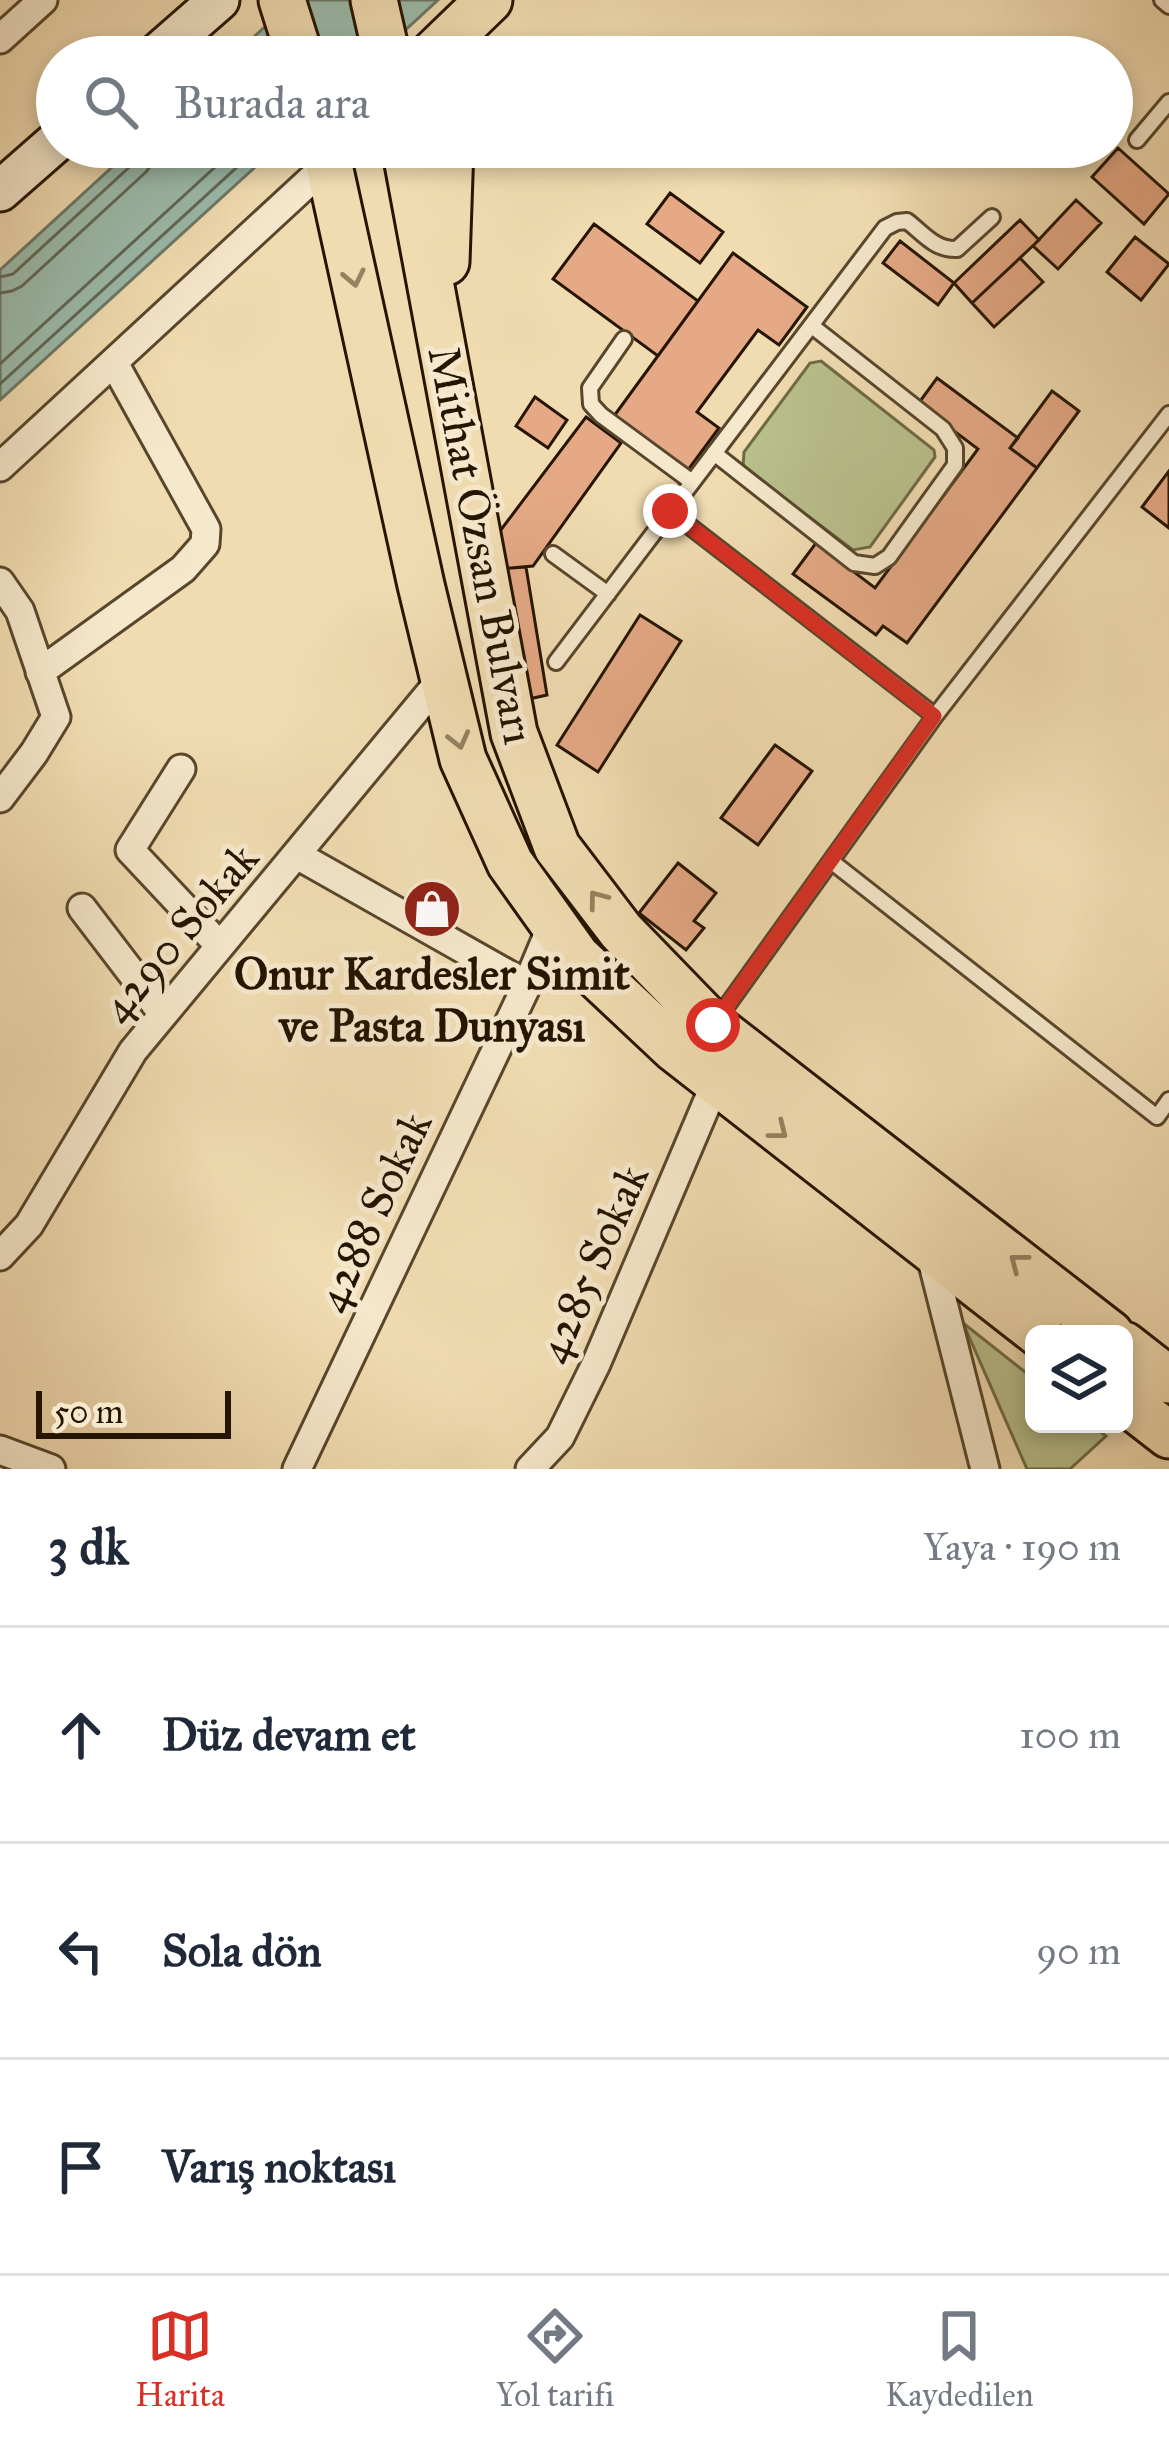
<!DOCTYPE html>
<html lang="tr">
<meta charset="utf-8">
<style>
body{margin:0;font-family:"IM FELL Great Primer",serif;background:#f2f2f3;color:#1f2937}
.controls{position:absolute;right:36px;bottom:36px;display:grid;overflow:hidden;border-radius:18px;box-shadow:0 6px 18px #0003}
.controls button{width:108px;height:108px;display:grid;place-items:center;padding:0;border:0;border-bottom:3px solid #e0e1e3;background:#fff;color:#1f2937;font:60px sans-serif}
.scale{position:absolute;left:36px;bottom:30px;width:195px;box-sizing:border-box;padding-left:12px;border:6px solid #251400;border-top:0;font-size:33px;line-height:42px;white-space:nowrap;color:#251400;-webkit-text-stroke:9px #f6e8cc;paint-order:stroke}
.stop{position:absolute;width:36px;height:36px;margin:-27px;border:9px solid #d93025;border-radius:50%;background:#fff}
.stop.end{background:#d93025;border-color:#fff;box-shadow:0 3px 12px #0008}
.list{margin:0;padding:0;list-style:none}
h2{display:flex;justify-content:space-between;align-items:center;height:156px;margin:0;padding:0 48px;font-size:51px}
h2 small{font-size:39px;font-weight:400;color:#747a83}
.list li{display:grid;grid-template-columns:78px 1fr auto;gap:36px;align-items:center;box-sizing:border-box;height:216px;padding:0 48px;border-top:3px solid #e0e1e3}
.list b{display:block;font-size:45px;white-space:nowrap}
.list em{font-size:39px;font-style:normal;color:#747a83}
.icon{flex:none;width:66px;height:66px;fill:none;stroke:currentColor;stroke-width:2;stroke-linecap:round;stroke-linejoin:round}
.map{position:relative;flex:none;width:1169px;height:1469px;overflow:hidden}
.search{position:absolute;background:#fff;box-shadow:0 6px 18px #0003;left:36px;right:36px;top:36px;height:132px;display:flex;align-items:center;gap:30px;box-sizing:border-box;padding:0 42px;border-radius:66px;color:#747a83;font-size:45px}
.sheet{height:804px;background:#fff}
nav{display:flex;justify-content:space-around;align-items:center;box-sizing:border-box;height:168px;border-top:3px solid #e0e1e3;background:#fff;font-size:33px;color:#747a83}
nav a{display:grid;justify-items:center;gap:6px}
nav .on{color:#d93025}
.map>svg:first-child{display:block}
.green{fill:#b9c08c;stroke:#6f6a46;stroke-width:3}
.water{fill:#9bbcac;stroke:#6c7967;stroke-width:3}
.lines{fill:none;stroke-linecap:round;stroke-linejoin:round}
.shore{stroke:#606856;stroke-width:3}
.building{fill:#e5a985;stroke:#251400;stroke-width:3}
.lane-casing{stroke:#58462c;stroke-width:20}
.street-casing{stroke:#58462c;stroke-width:33}
.secondary-casing{stroke:#251400;stroke-width:45}
.primary-casing{stroke:#251400;stroke-width:51}
.lane{stroke:#f6e8cc;stroke-width:14}
.street{stroke:#f6e8cc;stroke-width:27}
.secondary{stroke:#f6e8cc;stroke-width:39}
.primary{stroke:#f1dcb1;stroke-width:45}
.oneway{stroke:#958261}
.route{stroke:#d93025;stroke-width:15}
.labels{text-anchor:middle;dominant-baseline:central;stroke-width:10;stroke-linejoin:round;paint-order:stroke}
.street-label{font-size:45px;fill:#251400;stroke:#f6e8cc}
.poi-label{font-size:45px;font-weight:bold;fill:#251400;stroke:#f6e8cc}
</style>
<div class="map">
<svg width="1169" height="1469" viewBox="0 0 1169 1469">
<rect width="100%" height="100%" fill="#f1dcb1"/>
<filter id="stains"><feTurbulence type="fractalNoise" baseFrequency=".00167" numOctaves="4"/><feColorMatrix values="0 0 0 0 .2 0 0 0 0 .09 0 0 0 0 .02 0 0 0 .5 -.17"/></filter>
<radialGradient id="worn" r=".72"><stop offset=".6" stop-color="#630" stop-opacity="0"/><stop offset="1" stop-color="#630" stop-opacity=".3"/></radialGradient>
<path class="green" d="M 821,361 L 934,450 L 935,457 L 870,547 L 853,550 L 743,467 L 744,452 L 810,363 Z
M 963,1323 L 1034,1379 L 1034,1424 L 1091,1424 L 1106,1436 L 1070,1469 L 1027,1469 Z"/>
<path class="water" d="M 294,0 L 438,0 L 376,57 L 232,57 Z
M 134,147 L 277,147 L 0,400 L 0,270 Z"/>
<g class="lines">
<path class="shore" d="M 0,277 L 13,274 L 136,161 L 141,147
M 0,293 L 12,291 L 22,286 L 146,172 L 154,161 L 156,147
M 0,364 L 237,147
M 0,384 L 259,147"/>
</g>
<path class="building" d="M 1118,148 L 1169,194 L 1144,224 L 1092,177 Z
M 670,193 L 723,232 L 700,263 L 647,224 Z
M 1076,200 L 1101,223 L 1058,269 L 1033,246 Z
M 1020,220 L 1039,240 L 972,303 L 954,283 Z
M 594,224 L 698,301 L 658,356 L 553,279 Z
M 1135,237 L 1169,264 L 1141,300 L 1107,272 Z
M 900,241 L 954,283 L 938,305 L 883,263 Z
M 733,253 L 807,307 L 779,345 L 758,330 L 697,412 L 719,428 L 688,470 L 614,416 Z
M 1020,258 L 1043,282 L 994,327 L 972,303 Z
M 937,378 L 1018,438 L 1010,448 L 1037,468 L 907,643 L 883,626 L 876,635 L 793,574 L 816,543 L 875,588 L 978,449 L 918,404 Z
M 1052,391 L 1079,411 L 1037,468 L 1010,448 Z
M 535,397 L 567,420 L 548,448 L 516,426 Z
M 586,417 L 621,443 L 533,566 L 498,569 L 494,539 Z
M 1169,471 L 1169,528 L 1142,507 Z
M 526,567 L 547,695 L 520,701 L 498,569 Z
M 640,615 L 681,641 L 598,772 L 557,745 Z
M 775,745 L 812,771 L 758,845 L 721,818 Z
M 678,863 L 716,893 L 694,921 L 704,928 L 686,950 L 639,913 Z"/>
<g class="lines">
<g class="lane-casing">
<path id="lane" d="M 1162,0 L 1169,6
M 1137,140 L 1169,102
M 624,339 L 590,388 L 591,404 L 601,415 L 692,482
M 714,453 L 854,563 L 875,566 L 889,557 L 955,465 L 955,448 L 943,429 L 812,326
M 670,511 L 935,716
M 553,554 L 608,594
M 556,662 L 885,228 L 897,222 L 907,221 C 924,234 935,250 957,249 L 992,217
M 831,861 L 1157,1117 L 1169,1100
M 716,1021 L 935,716 L 1169,414"/>
</g>
<g class="street-casing">
<path id="street" d="M 0,39 L 43,0
M 0,467 L 329,163
M 0,582 L 20,611 L 56,717 L 34,753 L 0,798
M 40,672 L 183,569 L 205,544 L 206,529 L 114,363
M 181,769 L 130,850 L 220,946
M 297,855 L 527,985
M 82,908 L 163,1014
M 930,1252 L 985,1469
M 0,1256 L 29,1225 L 133,1051 L 444,676
M 0,1450 L 51,1469
M 297,1469 L 527,985 L 553,923
M 530,1469 L 560,1437 L 596,1364 L 716,1082"/>
</g>
<g class="secondary-casing">
<path id="secondary" d="M 154,57 L 219,0
M 0,191 L 57,141"/>
</g>
<g class="primary-casing">
<path id="primary" d="M 282,0 L 300,57
M 374,0 L 387,57
M 430,57 L 489,0
M 325,147 L 421,585 L 463,759 L 510,863 L 577,957 L 675,1049 L 1040,1334
M 405,147 L 514,733 L 557,847 L 621,931 L 713,1026 L 1110,1334
M 446,262 L 450,147
M 1124,1345 L 1169,1380
M 1124,1400 L 1169,1435"/>
</g>
<use href="#lane" class="lane"/>
<use href="#street" class="street"/>
<use href="#secondary" class="secondary"/>
<use href="#primary" class="primary"/>
</g>
<defs><path id="oneway-chevron" d="M-2-3.5L2.5 0L-2 3.5" fill="none" stroke-width="1.6" stroke-linecap="round" stroke-linejoin="round" transform="scale(3)"/></defs>
<g class="oneway">
<use href="#oneway-chevron" transform="translate(354 278) rotate(78)"/>
<use href="#oneway-chevron" transform="translate(459 740) rotate(76)"/>
<use href="#oneway-chevron" transform="translate(597 899) rotate(-127)"/>
<use href="#oneway-chevron" transform="translate(779 1131) rotate(38)"/>
<use href="#oneway-chevron" transform="translate(1018 1262) rotate(-142)"/>
</g>
<g class="lines">
<path class="route" d="M 670,511 L 934,716 L 713,1025"/>
</g>
<defs>
<g id="shop-disc" transform="scale(3)"><circle r="9.5" fill="#8f2418" stroke="#f6e8cc"/><path d="M-5-2.5h2.3a2.7 3.5 0 0 1 5.4 0H5L5.5 6h-11ZM-1.5-2.5h3a1.5 2.3 0 0 0-3 0Z" fill="#fff"/></g>
</defs>
<g fill-rule="evenodd">
<use href="#shop-disc" x="432" y="909"/>
</g>
<g class="labels">
<g class="street-label">
<text transform="translate(482 545) rotate(79)">Mithat Özsan Bulvarı</text>
<text transform="translate(179 932) rotate(-50)">4290 Sokak</text>
<text transform="translate(373 1211) rotate(-65)">4288 Sokak</text>
<text transform="translate(592 1263) rotate(-66)">4285 Sokak</text>
</g>
<g class="poi-label">
<text x="432" y="973">Onur Kardesler Simit<tspan x="432" dy="52">ve Pasta Dunyası</tspan></text>
</g>
</g>
<rect width="100%" height="100%" filter="url(#stains)"/>
<rect width="100%" height="100%" fill="url(#worn)"/>
</svg>
<div class="controls">
<button><svg class="icon" aria-label="layers" viewBox="0 0 24 24"><path d="M12 4l9 5-9 5-9-5zM3 14l9 5 9-5"/></svg></button>
</div>
<div class="scale">50 m</div>
<div class="stop" style="left:713px;top:1025px"></div>
<div class="stop end" style="left:670px;top:511px"></div>
<div class="search"><svg class="icon" aria-label="search" viewBox="0 0 24 24"><circle cx="10" cy="10" r="6"/><path d="M15 15l6 6"/></svg>Burada ara</div>
</div>
<section class="sheet">
<h2>3 dk<small>Yaya · 190 m</small></h2>
<ul class="list">
<li><svg class="icon" aria-label="ahead" viewBox="0 0 24 24"><path d="M12 20V5M6 11l6-6 6 6"/></svg><div><b>Düz devam et</b></div><em>100 m</em></li>
<li><svg class="icon" aria-label="left" viewBox="0 0 24 24"><path d="M17 20v-9H6M10 6l-5 5 5 5"/></svg><div><b>Sola dön</b></div><em>90 m</em></li>
<li><svg class="icon" aria-label="arrive" viewBox="0 0 24 24"><path d="M6 21V4h12l-3 4 3 4H6"/></svg><div><b>Varış noktası</b></div></li>
</ul>
</section>
<nav>
<a class="on"><svg class="icon" aria-label="map" viewBox="0 0 24 24"><path d="M3 6l6-2 6 2 6-2v14l-6 2-6-2-6 2zM9 4v14M15 6v14"/></svg>Harita</a>
<a><svg class="icon" aria-label="directions" viewBox="0 0 24 24"><path d="M12 3l9 9-9 9-9-9zM9 14v-3h6M13 9l2 2-2 2"/></svg>Yol tarifi</a>
<a><svg class="icon" aria-label="saved" viewBox="0 0 24 24"><path d="M7 4h10v16l-5-4-5 4z"/></svg>Kaydedilen</a>
</nav>
